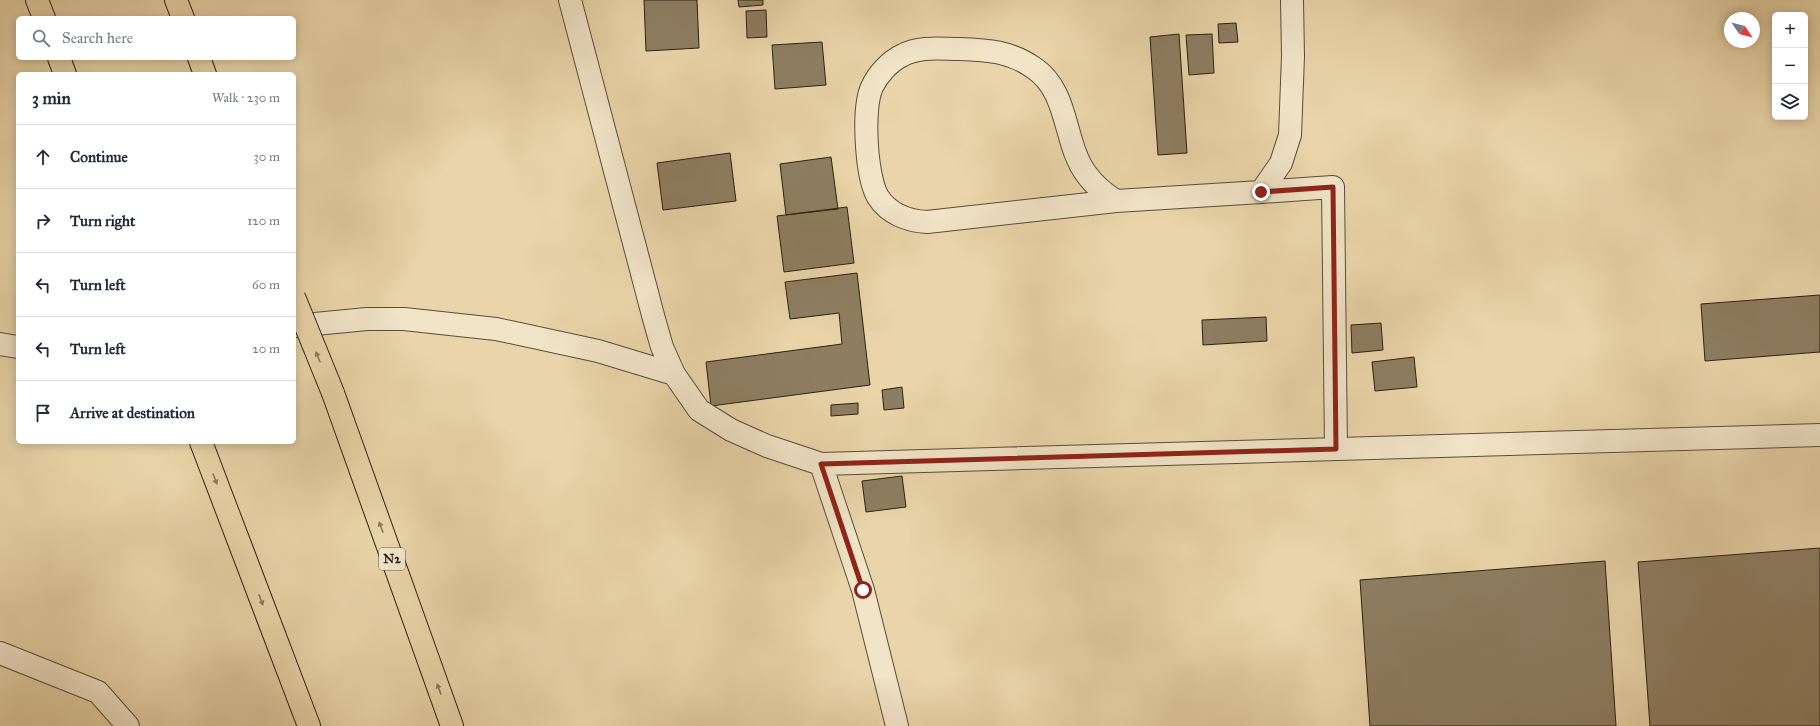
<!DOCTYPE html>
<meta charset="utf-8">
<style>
body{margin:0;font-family:"IM FELL Great Primer",serif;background:#f6f6f7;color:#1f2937}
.controls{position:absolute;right:12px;top:12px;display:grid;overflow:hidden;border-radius:6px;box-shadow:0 2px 10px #0003}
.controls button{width:36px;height:36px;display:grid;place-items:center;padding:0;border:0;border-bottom:1px solid #e0e1e3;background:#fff;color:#1f2937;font:20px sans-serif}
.compass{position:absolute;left:1724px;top:12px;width:36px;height:36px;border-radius:50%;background:#fff;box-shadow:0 2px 10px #0003;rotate:125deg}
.stop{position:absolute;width:12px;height:12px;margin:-9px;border:3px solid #8f2418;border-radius:50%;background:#fff}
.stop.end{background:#8f2418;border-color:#fff;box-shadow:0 1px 4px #0008}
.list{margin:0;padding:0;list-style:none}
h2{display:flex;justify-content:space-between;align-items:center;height:52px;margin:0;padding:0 16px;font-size:17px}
h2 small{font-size:13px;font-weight:400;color:#747a83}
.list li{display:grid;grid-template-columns:26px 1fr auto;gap:12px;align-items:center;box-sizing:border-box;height:64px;padding:0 16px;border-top:1px solid #e0e1e3}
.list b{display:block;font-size:15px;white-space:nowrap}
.list em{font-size:13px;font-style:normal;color:#747a83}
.icon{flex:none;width:22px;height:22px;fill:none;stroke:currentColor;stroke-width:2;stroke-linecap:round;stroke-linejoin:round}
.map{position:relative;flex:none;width:1820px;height:726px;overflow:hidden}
.search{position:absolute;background:#fff;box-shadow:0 2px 10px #0003;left:16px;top:16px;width:280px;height:44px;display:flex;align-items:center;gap:10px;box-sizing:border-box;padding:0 14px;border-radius:6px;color:#747a83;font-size:15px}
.panel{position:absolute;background:#fff;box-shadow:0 2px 10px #0003;left:16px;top:72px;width:280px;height:372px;border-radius:6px}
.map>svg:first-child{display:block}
.building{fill:#8e7e61;stroke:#2c2012}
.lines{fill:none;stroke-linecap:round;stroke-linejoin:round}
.minor-casing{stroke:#5b4d38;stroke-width:24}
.highway-casing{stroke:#2c2012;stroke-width:24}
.minor{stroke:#f1e4c7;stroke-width:22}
.highway{stroke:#e9d5a9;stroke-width:22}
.highway-bridge-casing{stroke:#2c2012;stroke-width:24;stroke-linecap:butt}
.highway-bridge{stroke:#e9d5a9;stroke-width:22}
.oneway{fill:#8a7a5e}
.route{stroke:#8f2418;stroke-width:5}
.labels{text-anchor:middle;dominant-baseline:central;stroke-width:3.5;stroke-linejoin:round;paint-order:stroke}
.shield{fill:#f1e4c7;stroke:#675b48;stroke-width:1}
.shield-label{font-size:13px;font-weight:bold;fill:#2c2012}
</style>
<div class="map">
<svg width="1820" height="726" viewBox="0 0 1820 726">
<rect width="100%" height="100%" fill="#e9d5a9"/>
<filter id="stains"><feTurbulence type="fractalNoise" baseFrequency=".005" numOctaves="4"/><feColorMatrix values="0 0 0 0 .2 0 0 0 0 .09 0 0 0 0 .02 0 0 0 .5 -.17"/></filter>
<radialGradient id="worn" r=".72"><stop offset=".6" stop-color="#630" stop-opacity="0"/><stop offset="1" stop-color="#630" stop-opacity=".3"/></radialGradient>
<path class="building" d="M 644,0 L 697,0 L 699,48 L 646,51 Z
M 738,0 L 763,0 L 763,5 L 739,7 Z
M 766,10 L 767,37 L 747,38 L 746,11 Z
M 1236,23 L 1238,42 L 1219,43 L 1218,24 Z
M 1179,34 L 1187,153 L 1158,155 L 1150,37 Z
M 1212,34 L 1214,73 L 1189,75 L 1186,35 Z
M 822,42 L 826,85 L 775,89 L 772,45 Z
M 730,153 L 736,201 L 663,210 L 657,163 Z
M 831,157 L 838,209 L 786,215 L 780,164 Z
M 847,207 L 854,263 L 784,272 L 777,216 Z
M 857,273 L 870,385 L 711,406 L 706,362 L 842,344 L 839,313 L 790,319 L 785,282 Z
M 1820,295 L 1820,352 L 1705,361 L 1701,304 Z
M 1266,317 L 1267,341 L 1203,345 L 1202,320 Z
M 1381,323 L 1383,350 L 1352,353 L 1351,325 Z
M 1414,357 L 1417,387 L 1375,391 L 1372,362 Z
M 902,387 L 904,408 L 884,410 L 882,390 Z
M 858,403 L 858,414 L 831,416 L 831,405 Z
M 902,476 L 906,507 L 866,512 L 862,481 Z
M 1820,548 L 1820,726 L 1650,726 L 1638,562 Z
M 1605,561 L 1616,726 L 1370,726 L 1360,580 Z"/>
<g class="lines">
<g class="minor-casing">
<path id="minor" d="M 570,0 L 654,319 L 662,347 L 674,374
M 1261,192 L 1333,187 L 1336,449
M 1116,201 C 1105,194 1095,186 1087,175 C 1063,144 1070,92 1034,68 C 1010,51 988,50 959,49 C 941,49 920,46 903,55 C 890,61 878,74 872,87 C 862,108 866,177 878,197 C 889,214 908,221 927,222 L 1116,201 L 1261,192 L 1281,163 L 1290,135 L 1293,56 L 1292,0
M 294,326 L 367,319 L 404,319 L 496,329 L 598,351 L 674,374 L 699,410 L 731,430 L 767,446 L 821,464 L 1820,435
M 0,344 L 18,347
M 821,464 L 863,590 L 897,726
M 0,653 L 98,692 L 128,726"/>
</g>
<g class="highway-casing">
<path id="highway" d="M 37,0 L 44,18
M 176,0 L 183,18
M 59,58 L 65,74
M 199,58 L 205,74
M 333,393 L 452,726
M 201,442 L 309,726"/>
</g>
<use href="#minor" class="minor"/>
<use href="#highway" class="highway"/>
<g class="highway-bridge-casing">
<path id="highway-bridge" d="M 294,297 L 333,393"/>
</g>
<use href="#highway-bridge" class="highway-bridge"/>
</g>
<defs><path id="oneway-solid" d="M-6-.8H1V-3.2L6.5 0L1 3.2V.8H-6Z"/></defs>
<g class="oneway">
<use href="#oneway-solid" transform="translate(318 357) rotate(-112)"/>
<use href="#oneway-solid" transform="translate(215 479) rotate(69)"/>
<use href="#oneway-solid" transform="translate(381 527) rotate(-110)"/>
<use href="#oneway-solid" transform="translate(261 600) rotate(69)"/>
<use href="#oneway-solid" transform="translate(439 689) rotate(-110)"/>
</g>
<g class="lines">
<path class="route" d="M 863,590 L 821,464 L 1336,449 L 1333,187 L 1261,192"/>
</g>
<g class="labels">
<rect class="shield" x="379" y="548" width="26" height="22" rx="3"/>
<g class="shield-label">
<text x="392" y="559">N2</text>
</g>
</g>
<rect width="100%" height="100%" filter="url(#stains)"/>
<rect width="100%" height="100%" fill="url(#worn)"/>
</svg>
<div class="controls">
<button>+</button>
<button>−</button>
<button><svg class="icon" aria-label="layers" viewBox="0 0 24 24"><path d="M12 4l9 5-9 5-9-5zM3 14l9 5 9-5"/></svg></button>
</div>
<svg class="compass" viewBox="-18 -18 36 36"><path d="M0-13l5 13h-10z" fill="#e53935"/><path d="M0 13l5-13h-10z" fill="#747a83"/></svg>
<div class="stop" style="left:863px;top:590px"></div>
<div class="stop end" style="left:1261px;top:192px"></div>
<div class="search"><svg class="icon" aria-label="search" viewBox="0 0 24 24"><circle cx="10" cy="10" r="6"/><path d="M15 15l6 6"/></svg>Search here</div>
<section class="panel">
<h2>3 min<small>Walk · 230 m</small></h2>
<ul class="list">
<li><svg class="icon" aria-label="ahead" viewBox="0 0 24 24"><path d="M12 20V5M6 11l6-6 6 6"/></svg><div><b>Continue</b></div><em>30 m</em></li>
<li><svg class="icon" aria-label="right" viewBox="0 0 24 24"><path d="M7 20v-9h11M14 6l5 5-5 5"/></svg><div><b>Turn right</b></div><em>120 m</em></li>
<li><svg class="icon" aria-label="left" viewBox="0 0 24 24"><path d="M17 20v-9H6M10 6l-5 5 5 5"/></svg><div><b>Turn left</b></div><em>60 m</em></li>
<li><svg class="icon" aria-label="left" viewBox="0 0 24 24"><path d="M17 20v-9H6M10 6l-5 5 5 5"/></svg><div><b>Turn left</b></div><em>20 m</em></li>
<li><svg class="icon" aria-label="arrive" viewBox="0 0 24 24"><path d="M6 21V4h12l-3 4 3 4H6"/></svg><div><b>Arrive at destination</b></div></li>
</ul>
</section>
</div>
